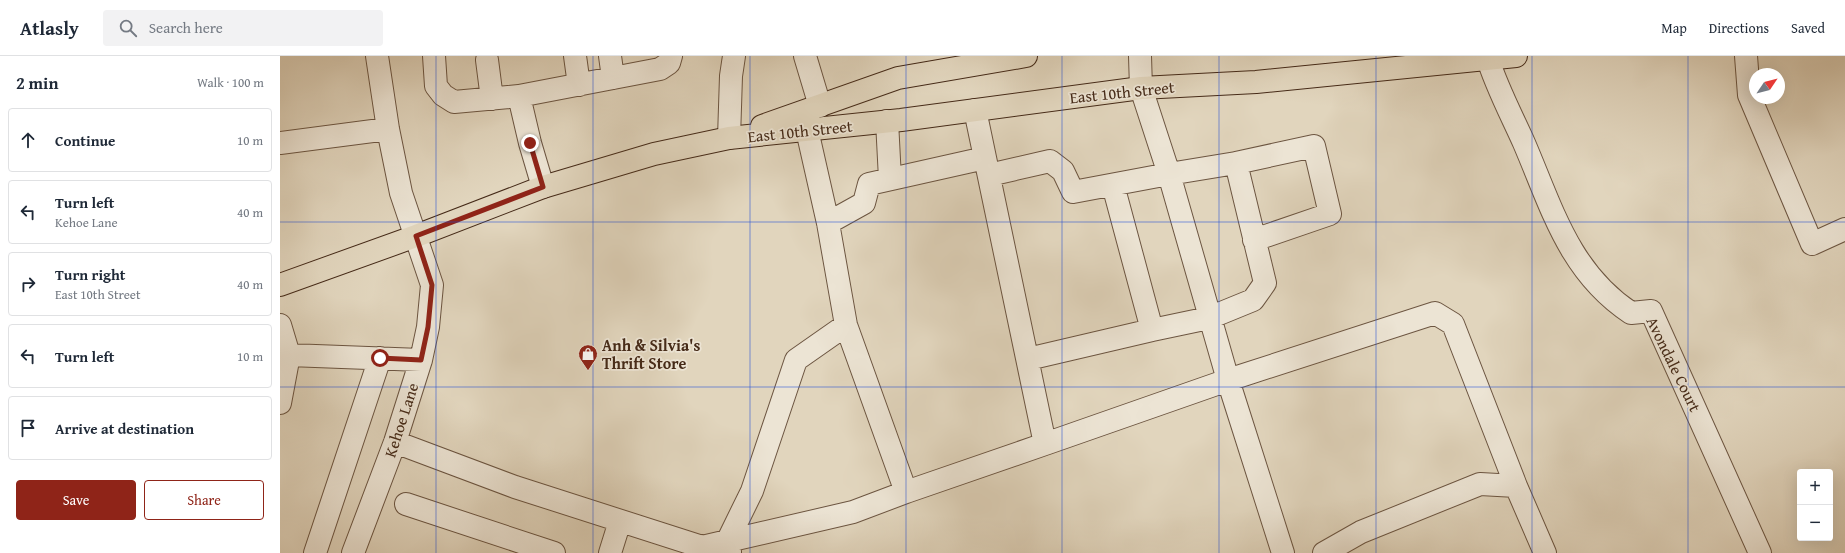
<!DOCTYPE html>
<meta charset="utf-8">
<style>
body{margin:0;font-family:"Gentium Book Plus",serif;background:#f2f2f3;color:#1f2937}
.controls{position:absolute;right:12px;bottom:12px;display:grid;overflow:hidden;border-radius:4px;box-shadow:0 4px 16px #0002}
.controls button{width:36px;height:36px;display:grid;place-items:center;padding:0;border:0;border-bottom:1px solid #e0e1e3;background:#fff;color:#1f2937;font:20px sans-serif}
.compass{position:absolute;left:1469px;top:12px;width:36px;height:36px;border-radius:50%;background:#fff;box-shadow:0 4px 16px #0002;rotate:55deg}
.stop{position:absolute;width:12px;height:12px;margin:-9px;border:3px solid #8f2418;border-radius:50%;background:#fff}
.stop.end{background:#8f2418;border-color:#fff;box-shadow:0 1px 4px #0008}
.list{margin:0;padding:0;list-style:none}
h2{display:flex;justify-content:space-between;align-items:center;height:52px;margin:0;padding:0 16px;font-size:17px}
h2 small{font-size:13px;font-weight:400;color:#747a83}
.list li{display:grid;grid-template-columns:26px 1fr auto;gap:12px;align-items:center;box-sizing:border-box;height:64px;margin:0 8px 8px;padding:0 8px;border:1px solid #e0e1e3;border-radius:4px}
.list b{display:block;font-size:15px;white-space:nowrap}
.list p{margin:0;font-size:13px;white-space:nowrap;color:#747a83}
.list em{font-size:13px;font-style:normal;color:#747a83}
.actions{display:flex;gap:8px;padding:12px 16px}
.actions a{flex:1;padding:9px 0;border:1px solid #8f2418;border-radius:4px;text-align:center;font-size:14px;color:#8f2418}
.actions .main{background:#8f2418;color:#fff}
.icon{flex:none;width:22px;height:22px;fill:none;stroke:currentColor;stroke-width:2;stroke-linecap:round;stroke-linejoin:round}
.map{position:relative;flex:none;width:1565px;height:497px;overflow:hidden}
header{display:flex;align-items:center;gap:24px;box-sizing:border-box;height:56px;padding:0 20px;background:#fff;border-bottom:1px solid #e0e1e3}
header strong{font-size:19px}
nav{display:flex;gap:22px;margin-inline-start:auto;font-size:14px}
.search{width:280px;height:36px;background:#f2f2f3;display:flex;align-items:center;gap:10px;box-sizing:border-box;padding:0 14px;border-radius:4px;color:#747a83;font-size:15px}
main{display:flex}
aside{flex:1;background:#fff}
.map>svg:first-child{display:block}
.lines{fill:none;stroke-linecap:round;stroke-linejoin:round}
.minor-casing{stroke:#6c5541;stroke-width:24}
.major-casing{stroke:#452a18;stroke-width:24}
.minor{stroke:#ece4d4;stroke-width:22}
.major{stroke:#e1d5bd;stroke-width:22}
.route{stroke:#8f2418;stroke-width:5}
.grid{fill:none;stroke:#1d4ed8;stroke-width:1;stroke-opacity:0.55}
.labels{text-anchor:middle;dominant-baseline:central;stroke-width:3.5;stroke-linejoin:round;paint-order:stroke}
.street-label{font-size:16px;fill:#452a18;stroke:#ece4d4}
.poi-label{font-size:16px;font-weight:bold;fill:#452a18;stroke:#ece4d4;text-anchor:start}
</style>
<header>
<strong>Atlasly</strong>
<div class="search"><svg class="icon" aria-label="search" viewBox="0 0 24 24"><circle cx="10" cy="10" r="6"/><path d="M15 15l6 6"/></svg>Search here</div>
<nav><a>Map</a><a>Directions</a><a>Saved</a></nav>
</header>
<main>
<aside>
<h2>2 min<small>Walk · 100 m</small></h2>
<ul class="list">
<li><svg class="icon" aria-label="ahead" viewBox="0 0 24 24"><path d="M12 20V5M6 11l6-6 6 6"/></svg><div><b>Continue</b></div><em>10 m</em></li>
<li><svg class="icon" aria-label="left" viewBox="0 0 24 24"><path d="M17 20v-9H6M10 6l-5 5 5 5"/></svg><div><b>Turn left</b><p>Kehoe Lane</p></div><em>40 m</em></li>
<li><svg class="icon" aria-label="right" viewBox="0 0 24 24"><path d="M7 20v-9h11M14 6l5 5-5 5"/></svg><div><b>Turn right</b><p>East 10th Street</p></div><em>40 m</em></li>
<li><svg class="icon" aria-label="left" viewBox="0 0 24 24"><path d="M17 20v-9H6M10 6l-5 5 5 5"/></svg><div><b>Turn left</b></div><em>10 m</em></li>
<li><svg class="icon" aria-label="arrive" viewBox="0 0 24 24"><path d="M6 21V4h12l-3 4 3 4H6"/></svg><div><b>Arrive at destination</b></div></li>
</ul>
<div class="actions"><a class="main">Save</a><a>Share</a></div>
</aside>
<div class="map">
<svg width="1565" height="497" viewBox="0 0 1565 497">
<rect width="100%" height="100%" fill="#e1d5bd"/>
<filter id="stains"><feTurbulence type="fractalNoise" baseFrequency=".005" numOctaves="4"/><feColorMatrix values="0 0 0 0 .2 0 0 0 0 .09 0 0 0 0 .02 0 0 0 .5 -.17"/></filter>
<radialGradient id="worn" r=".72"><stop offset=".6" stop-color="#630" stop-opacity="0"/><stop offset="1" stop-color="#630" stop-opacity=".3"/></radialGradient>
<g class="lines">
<g class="minor-casing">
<path id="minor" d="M 154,0 L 156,30 L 163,39 L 174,46 L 239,40
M 295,0 L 299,29
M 330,0 L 333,22
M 525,0 L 540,50
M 1207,0 C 1215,28 1232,60 1244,87 C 1272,152 1289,216 1351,257 L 1371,255 L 1480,497
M 1466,0 L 1469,39 L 1532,188 L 1565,173
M 207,4 L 212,43
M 607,65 L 610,123
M 527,74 L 548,167 L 566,269 L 626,436 L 765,388 L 695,54
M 449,82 L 451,20 L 454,0
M 0,87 L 108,73
M 956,107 L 1034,90 L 1050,158 L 974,184
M 709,119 L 770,105 L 783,115 L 793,136 L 889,118 L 861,32 L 860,0
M 263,131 L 250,87 L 239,40 L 380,13 L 389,7 L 391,0
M 548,167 L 584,147 L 589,128 L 705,102
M 0,269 L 9,299 L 0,347
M 9,299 L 141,304
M 748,303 L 872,274 L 833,129
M 115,386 L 235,431 L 422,491 L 573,456 L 626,436
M 765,388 L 948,324 L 889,118 L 956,107 L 985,227 L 973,244 L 929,262 L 872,274
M 126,448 L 274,497
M 450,496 L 447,486 L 472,435 L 516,304 L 566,269
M 35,497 L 100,302
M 73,497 L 115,386 L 141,304 L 148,271 L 152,229 L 121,137 L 108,73 L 97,0
M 330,497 L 340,465
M 1003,497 L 948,324 L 1155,257 L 1173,268 L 1236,430
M 1044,497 L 1081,476 L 1200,428 L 1236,430 L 1265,497"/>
</g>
<g class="major-casing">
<path id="major" d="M 482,70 L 618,22 L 746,0
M 0,229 L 136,180 L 263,131 L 374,98 L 449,82 L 621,64 L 861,32 L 976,26 L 1236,0"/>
</g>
<use href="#minor" class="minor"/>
<use href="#major" class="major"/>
</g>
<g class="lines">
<path class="route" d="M 100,302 L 141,304 L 148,271 L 152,229 L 136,180 L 263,131 L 250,87"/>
</g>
<path class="grid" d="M 156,0 L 156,497M 313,0 L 313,497M 470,0 L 470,497M 626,0 L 626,497M 782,0 L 782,497M 939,0 L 939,497M 1096,0 L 1096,497M 1252,0 L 1252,497M 1408,0 L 1408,497M 0,166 L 1565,166M 0,331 L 1565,331"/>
<defs>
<g id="shop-pin" transform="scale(1)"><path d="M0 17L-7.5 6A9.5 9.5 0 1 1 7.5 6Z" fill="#8f2418" stroke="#ece4d4"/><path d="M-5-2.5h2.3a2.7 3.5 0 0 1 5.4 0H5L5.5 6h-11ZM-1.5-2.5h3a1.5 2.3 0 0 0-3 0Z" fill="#fff"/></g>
</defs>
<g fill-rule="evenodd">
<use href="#shop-pin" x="308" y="298"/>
</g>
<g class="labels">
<g class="street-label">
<text transform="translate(842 36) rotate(-6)">East 10th Street</text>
<text transform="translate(520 75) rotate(-6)">East 10th Street</text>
<text transform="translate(1394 308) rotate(64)">Avondale Court</text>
<text transform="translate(121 364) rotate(-72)">Kehoe Lane</text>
</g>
<g class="poi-label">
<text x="322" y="289">Anh &amp; Silvia's<tspan x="322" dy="18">Thrift Store</tspan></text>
</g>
</g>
<rect width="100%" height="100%" filter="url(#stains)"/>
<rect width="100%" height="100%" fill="url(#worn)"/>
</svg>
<div class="controls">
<button>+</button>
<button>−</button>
</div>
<svg class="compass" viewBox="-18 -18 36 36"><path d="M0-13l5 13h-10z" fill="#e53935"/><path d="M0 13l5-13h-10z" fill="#747a83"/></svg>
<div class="stop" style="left:100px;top:302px"></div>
<div class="stop end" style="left:250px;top:87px"></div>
</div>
</main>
